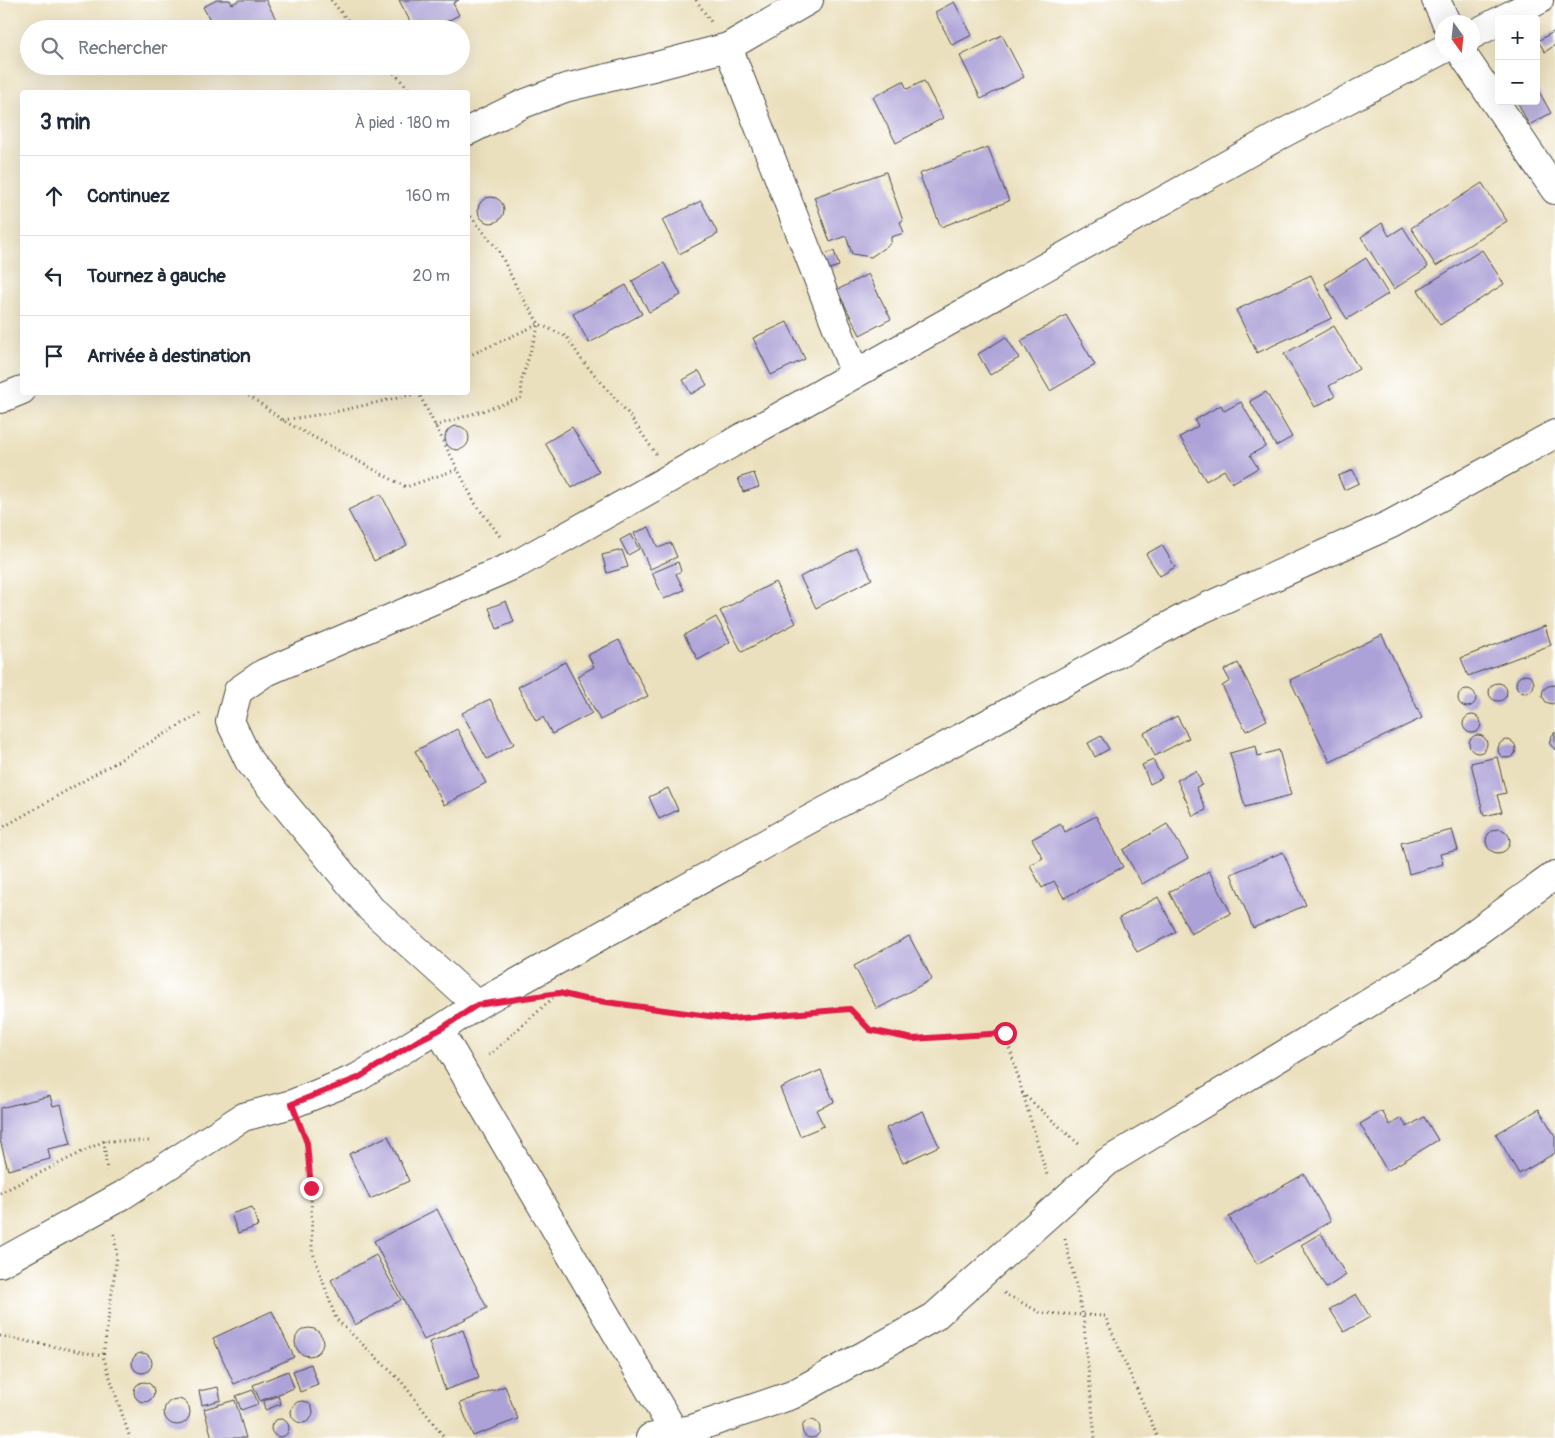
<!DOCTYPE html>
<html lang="fr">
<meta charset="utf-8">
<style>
body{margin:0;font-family:Pangolin,sans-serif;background:#f2f2f3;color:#1f2937}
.controls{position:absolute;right:15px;top:15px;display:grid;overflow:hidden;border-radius:5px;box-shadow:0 5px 20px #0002}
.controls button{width:45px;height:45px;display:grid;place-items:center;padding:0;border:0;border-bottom:1px solid #e0e1e3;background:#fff;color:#1f2937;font:25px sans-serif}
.compass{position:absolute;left:1435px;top:15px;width:45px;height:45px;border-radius:50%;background:#fff;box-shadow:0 5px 20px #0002;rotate:165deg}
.stop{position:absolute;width:15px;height:15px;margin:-11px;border:4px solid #e11d48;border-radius:50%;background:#fff}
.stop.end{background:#e11d48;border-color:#fff;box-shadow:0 1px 5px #0008}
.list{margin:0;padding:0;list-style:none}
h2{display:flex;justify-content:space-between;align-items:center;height:65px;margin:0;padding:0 20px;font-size:21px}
h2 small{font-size:16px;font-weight:400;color:#747a83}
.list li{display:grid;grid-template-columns:32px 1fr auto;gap:15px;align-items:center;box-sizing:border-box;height:80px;padding:0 20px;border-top:1px solid #e0e1e3}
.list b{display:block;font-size:19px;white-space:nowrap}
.list em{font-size:16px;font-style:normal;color:#747a83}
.icon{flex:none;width:28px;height:28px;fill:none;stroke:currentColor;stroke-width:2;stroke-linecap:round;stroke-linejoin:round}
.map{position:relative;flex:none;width:1555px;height:1438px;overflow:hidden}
.search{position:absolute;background:#fff;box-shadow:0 5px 20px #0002;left:20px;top:20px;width:450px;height:55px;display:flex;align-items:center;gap:12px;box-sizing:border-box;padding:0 18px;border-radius:28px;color:#747a83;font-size:19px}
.panel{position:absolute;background:#fff;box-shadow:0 5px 20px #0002;left:20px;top:90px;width:450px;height:305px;border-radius:5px}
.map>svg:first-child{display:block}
.building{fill:#ada2d7}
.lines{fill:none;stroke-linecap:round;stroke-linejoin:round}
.street-casing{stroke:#484641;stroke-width:30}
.path{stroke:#484641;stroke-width:3;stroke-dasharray:1 4;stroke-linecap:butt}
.street{stroke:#fff;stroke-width:28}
.route{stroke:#e11d48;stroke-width:6}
</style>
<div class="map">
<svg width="1555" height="1438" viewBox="0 0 1555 1438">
<rect width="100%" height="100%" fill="#fff"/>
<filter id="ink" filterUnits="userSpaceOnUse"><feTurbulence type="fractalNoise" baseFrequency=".02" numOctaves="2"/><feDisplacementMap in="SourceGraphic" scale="10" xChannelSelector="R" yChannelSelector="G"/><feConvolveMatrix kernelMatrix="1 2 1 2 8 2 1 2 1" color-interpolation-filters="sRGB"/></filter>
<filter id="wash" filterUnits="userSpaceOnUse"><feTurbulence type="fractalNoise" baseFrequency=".0096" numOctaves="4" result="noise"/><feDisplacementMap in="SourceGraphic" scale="20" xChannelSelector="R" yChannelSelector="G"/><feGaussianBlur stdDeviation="1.12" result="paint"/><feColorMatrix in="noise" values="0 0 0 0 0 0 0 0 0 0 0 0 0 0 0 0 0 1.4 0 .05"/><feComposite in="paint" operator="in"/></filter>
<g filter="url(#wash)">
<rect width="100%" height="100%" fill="#ebe0bd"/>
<g id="blocks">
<path class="building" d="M 217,0 L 230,0 L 232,4 L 240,0 L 266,0 L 281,29 L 215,29 L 203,7 Z
M 399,0 L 459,0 L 453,3 L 459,15 L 432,29 L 425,29 L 421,21 L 412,25 Z
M 954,2 L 972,35 L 952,45 L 935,12 Z
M 1553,32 L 1555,36 L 1555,45 L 1545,52 L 1538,41 Z
M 1002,35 L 1024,77 L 981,99 L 960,56 Z
M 903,81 L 907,89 L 924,81 L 943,118 L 896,143 L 873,97 Z
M 1536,86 L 1551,113 L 1529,125 L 1517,101 L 1536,101 Z
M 988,147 L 1009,201 L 941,227 L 919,174 Z
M 886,172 L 903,221 L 900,222 L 904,233 L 891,237 L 891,243 L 871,257 L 852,254 L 846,236 L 830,242 L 814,197 Z
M 1482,183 L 1507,221 L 1436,266 L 1411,228 Z
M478 210a13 13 0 1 1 26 0a13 13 0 1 1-26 0Z
M 701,201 L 718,234 L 679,254 L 662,220 Z
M 1382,223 L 1389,236 L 1403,227 L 1428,267 L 1394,289 L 1361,237 Z
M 1482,250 L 1504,284 L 1440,325 L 1418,290 Z
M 834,251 L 839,266 L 823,271 L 818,256 Z
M 1366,258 L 1388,294 L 1347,319 L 1325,284 Z
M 664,263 L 681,295 L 649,312 L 632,281 Z
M 868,274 L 891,319 L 860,335 L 837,290 Z
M 1311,275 L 1332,318 L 1257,353 L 1236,310 Z
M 626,285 L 642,314 L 589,343 L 573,314 Z
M 1066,315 L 1095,365 L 1050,391 L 1021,341 Z
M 787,322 L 805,359 L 771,375 L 753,338 Z
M 1334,326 L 1359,369 L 1329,386 L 1335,396 L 1315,407 L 1284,354 Z
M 1006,337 L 1019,358 L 990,375 L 978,354 Z
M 699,371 L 707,385 L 691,394 L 683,380 Z
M 1266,392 L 1292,437 L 1276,446 L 1250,401 Z
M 1241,402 L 1266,446 L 1250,455 L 1258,468 L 1232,483 L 1224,470 L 1206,481 L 1180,437 L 1198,426 L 1195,420 L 1221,405 L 1224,411 Z
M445 438a12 12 0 1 1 24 0a12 12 0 1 1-24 0Z
M 572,427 L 599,472 L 572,488 L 545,443 Z
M 1353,470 L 1359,483 L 1344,490 L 1338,476 Z
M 754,473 L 759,487 L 743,492 L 738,478 Z
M 381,494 L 407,545 L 374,561 L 348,510 Z
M 649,527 L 658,548 L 671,543 L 677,557 L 650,569 L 634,533 Z
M 631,534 L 639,549 L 628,555 L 620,540 Z
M 1162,545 L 1175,567 L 1160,576 L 1146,554 Z
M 856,548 L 872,579 L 816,608 L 800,577 Z
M 622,550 L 628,567 L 607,573 L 602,555 Z
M 678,562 L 681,571 L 676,574 L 684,590 L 664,599 L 652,573 Z
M 775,582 L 796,623 L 742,652 L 720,611 Z
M 506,601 L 514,622 L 497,629 L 489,608 Z
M 716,617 L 730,642 L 698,660 L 684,635 Z
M 1545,626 L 1551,645 L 1468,676 L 1461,658 Z
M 1382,635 L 1422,718 L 1330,762 L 1290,680 Z
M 619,640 L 648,696 L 600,720 L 577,676 L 594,667 L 588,655 Z
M 565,662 L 592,713 L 552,734 L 543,717 L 536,721 L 518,687 Z
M 1238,663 L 1267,720 L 1246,731 L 1222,686 L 1230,681 L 1224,670 Z
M1516 684a9 9 0 1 1 18 0a9 9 0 1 1-18 0Z
M1489 692a9 9 0 1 1 18 0a9 9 0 1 1-18 0Z
M 1555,685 L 1555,702 L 1552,704 L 1546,702 L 1542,696 L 1543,690 L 1548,686 Z
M1458 698a9 9 0 1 1 18 0a9 9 0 1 1-18 0Z
M 490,699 L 514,744 L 487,759 L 462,713 Z
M1463 724a9 9 0 1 1 18 0a9 9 0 1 1-18 0Z
M 1177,716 L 1189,738 L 1155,756 L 1144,733 Z
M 457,729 L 486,783 L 444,805 L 415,751 Z
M 1555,732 L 1555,750 L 1549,743 L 1551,737 Z
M1469 744a9 9 0 1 1 18 0a9 9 0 1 1-18 0Z
M 1101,736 L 1109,749 L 1095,757 L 1088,743 Z
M1498 749a9 9 0 1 1 18 0a9 9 0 1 1-18 0Z
M 1256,746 L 1258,756 L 1279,750 L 1291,795 L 1245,807 L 1230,753 Z
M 1497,757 L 1506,793 L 1497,795 L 1502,812 L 1484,816 L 1471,763 Z
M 1153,760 L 1162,778 L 1150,784 L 1142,765 Z
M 1196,771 L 1202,785 L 1196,787 L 1206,810 L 1193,816 L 1177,780 Z
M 668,788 L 678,810 L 659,819 L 649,797 Z
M 1096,816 L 1123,867 L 1064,898 L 1054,881 L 1042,888 L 1030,865 L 1043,858 L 1032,839 L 1061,824 L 1065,832 Z
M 1167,824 L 1188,858 L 1142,884 L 1123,850 Z
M1486 841a12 12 0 1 1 24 0a12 12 0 1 1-24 0Z
M 1452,830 L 1458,850 L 1440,854 L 1443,864 L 1409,874 L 1401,843 Z
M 1283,852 L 1306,905 L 1253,928 L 1231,874 Z
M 1209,871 L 1231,913 L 1191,934 L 1169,892 Z
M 1158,897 L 1176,932 L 1137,952 L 1119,918 Z
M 909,936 L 932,979 L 877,1009 L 854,966 Z
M 821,1070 L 834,1102 L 816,1110 L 824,1126 L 800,1136 L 780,1088 Z
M 50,1096 L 53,1106 L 61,1104 L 71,1144 L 48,1149 L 50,1159 L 8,1170 L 0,1140 L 0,1108 Z
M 1539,1109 L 1555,1136 L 1555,1153 L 1519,1174 L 1496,1134 Z
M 923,1111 L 939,1146 L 903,1163 L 886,1128 Z
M 1382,1111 L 1390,1125 L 1401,1118 L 1407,1127 L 1424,1117 L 1438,1140 L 1387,1171 L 1360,1124 Z
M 388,1136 L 409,1181 L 370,1199 L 349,1154 Z
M 1304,1174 L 1331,1221 L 1257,1264 L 1229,1217 Z
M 252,1207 L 258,1226 L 238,1233 L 231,1214 Z
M 437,1209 L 487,1308 L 424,1340 L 374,1241 Z
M 1321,1233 L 1346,1275 L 1326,1288 L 1301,1245 Z
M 376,1255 L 401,1300 L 355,1325 L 331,1280 Z
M 1356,1294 L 1370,1317 L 1344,1332 L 1330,1309 Z
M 272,1311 L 294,1357 L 234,1384 L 213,1338 Z
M295 1342a14 14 0 1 1 28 0a14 14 0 1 1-28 0Z
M 463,1330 L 479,1378 L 445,1390 L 429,1342 Z
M132 1363a10 10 0 1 1 20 0a10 10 0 1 1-20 0Z
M 311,1364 L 318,1385 L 300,1392 L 293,1371 Z
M 288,1371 L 294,1388 L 260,1401 L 253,1385 Z
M134 1392a10 10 0 1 1 20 0a10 10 0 1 1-20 0Z
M 505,1386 L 518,1419 L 473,1436 L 460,1403 Z
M 218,1387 L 221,1400 L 202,1405 L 199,1391 Z
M 253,1390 L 258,1404 L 241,1410 L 236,1396 Z
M 278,1396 L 281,1404 L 265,1410 L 263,1401 Z
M164 1412a13 13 0 1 1 26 0a13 13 0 1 1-26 0Z
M 235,1400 L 246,1438 L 212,1438 L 204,1409 Z
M291 1412a11 11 0 1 1 22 0a11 11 0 1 1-22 0Z
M271 1428a9 9 0 1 1 18 0a9 9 0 1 1-18 0Z
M802 1429a9 9 0 1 1 18 0a9 9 0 1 1-18 0Z"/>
</g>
</g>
<g filter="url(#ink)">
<use href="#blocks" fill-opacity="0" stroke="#484641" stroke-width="1"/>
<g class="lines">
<g class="street-casing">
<path id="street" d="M 1436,0 L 1446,22
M 1503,19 L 1539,0
M 1472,35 L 1499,21
M 728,47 L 855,374
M 1461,52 L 1555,190
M 468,131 L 523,104 L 565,88 L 649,68 L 728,47 L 809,0
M 0,399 L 22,390
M 477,1005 L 371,909 L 249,761 L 230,721 L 238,691 L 264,673 L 519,563 L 1280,135 L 1442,50
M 439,1030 L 675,1433
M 0,1263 L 123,1195 L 243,1117 L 292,1104 L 357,1078 L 419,1040 L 439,1030 L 477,1005 L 788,831 L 1189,615 L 1391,524 L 1555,434
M 650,1438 L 692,1429 L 792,1395 L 934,1317 L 1107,1162 L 1428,967 L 1555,875"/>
</g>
<path class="path" d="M 331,0 L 355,29
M 696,0 L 711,22
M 387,66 L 412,92
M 468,356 L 539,324 L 567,337 L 581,359 L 627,412 L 656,454
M 245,392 L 282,420 L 406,487 L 458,469
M 418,392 L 475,503 L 502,539
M 283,420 L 330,413 L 419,393
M 435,426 L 522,398 L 521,382 L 539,324 L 517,288 L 499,251 L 468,213
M 0,829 L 203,712
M 559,993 L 584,999 L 730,1019 L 850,1009 L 870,1030 L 913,1039 L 1005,1033 L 1047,1175
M 489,1055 L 553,998
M 1022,1093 L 1081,1146
M 303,1131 L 307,1143 L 311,1188 L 312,1250 L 336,1319 L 401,1381 L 445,1438
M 104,1141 L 107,1171
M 0,1193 L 104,1141 L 150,1141
M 114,1234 L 117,1256 L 103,1356 L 130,1438
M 1065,1239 L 1083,1315 L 1095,1438
M 1004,1293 L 1041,1313 L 1105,1316 L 1158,1438
M 0,1336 L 103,1356"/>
<use href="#street" class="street"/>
</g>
</g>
<g class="lines" filter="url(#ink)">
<path class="route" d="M 311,1188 L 307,1143 L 292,1104 L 358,1078 L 419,1040 L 439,1030 L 477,1005 L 559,993 L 584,999 L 730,1019 L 850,1009 L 870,1030 L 913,1039 L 1005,1033"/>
</g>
</svg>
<div class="controls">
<button>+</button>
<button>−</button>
</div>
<svg class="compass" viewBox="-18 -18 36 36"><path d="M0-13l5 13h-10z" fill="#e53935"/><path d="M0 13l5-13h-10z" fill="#747a83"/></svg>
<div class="stop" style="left:1005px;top:1033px"></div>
<div class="stop end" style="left:311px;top:1188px"></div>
<div class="search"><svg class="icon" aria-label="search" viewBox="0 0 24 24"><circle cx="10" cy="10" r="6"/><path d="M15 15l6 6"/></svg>Rechercher</div>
<section class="panel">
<h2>3 min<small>À pied · 180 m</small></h2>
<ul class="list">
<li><svg class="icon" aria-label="ahead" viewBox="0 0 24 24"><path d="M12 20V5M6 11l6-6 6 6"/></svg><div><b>Continuez</b></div><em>160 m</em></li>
<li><svg class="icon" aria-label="left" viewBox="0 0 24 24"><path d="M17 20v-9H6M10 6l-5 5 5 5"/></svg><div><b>Tournez à gauche</b></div><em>20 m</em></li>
<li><svg class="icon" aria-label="arrive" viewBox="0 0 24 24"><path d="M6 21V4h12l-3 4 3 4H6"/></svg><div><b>Arrivée à destination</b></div></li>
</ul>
</section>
</div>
